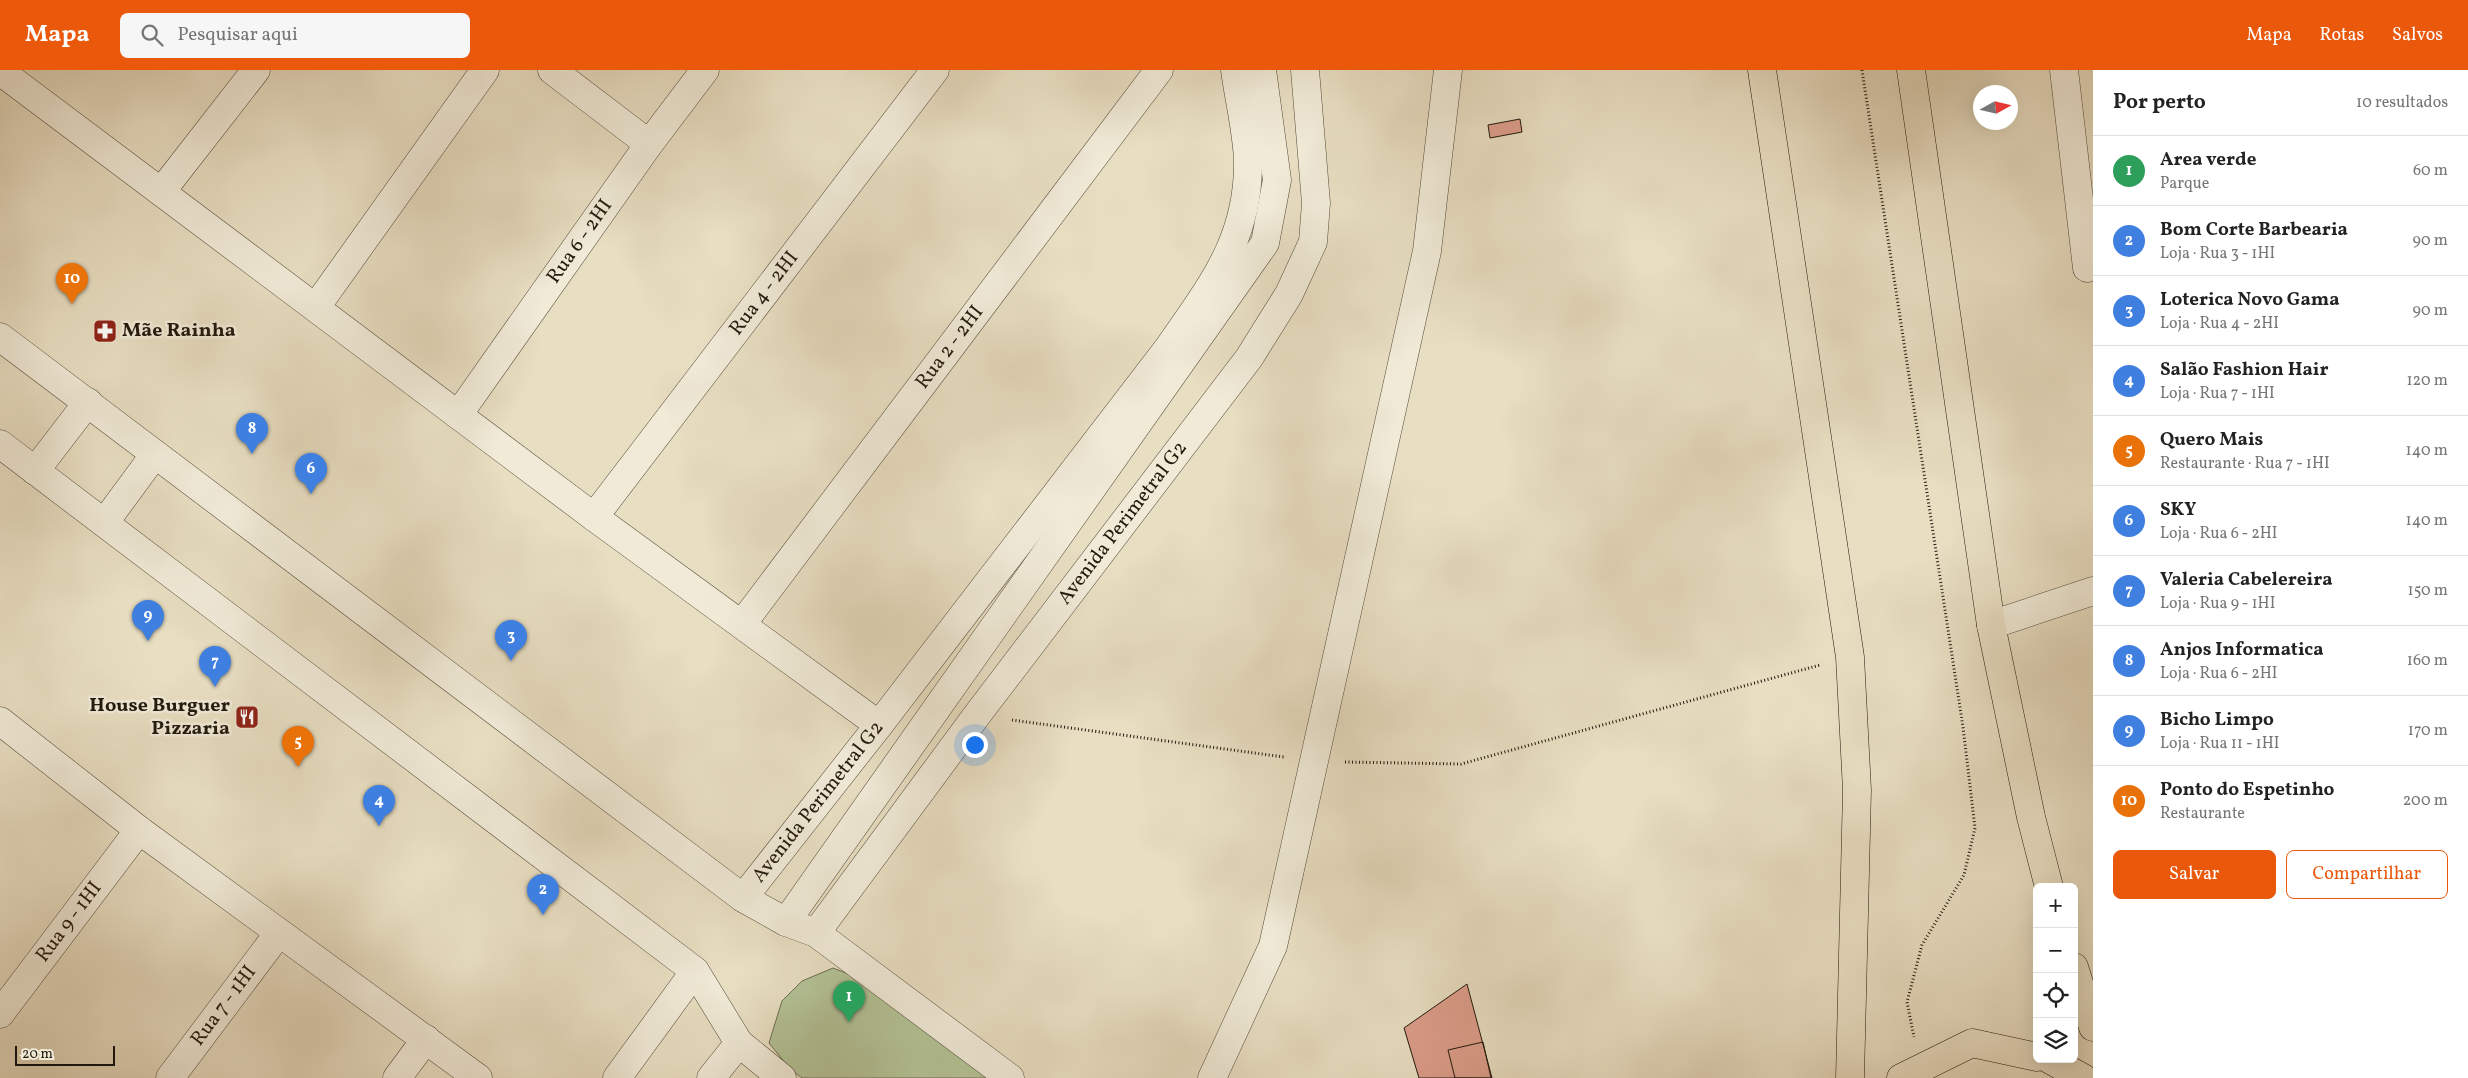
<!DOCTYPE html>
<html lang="pt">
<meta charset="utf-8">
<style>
body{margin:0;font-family:Vollkorn,serif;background:#f6f6f6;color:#222}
.controls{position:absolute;right:15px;bottom:15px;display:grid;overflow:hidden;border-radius:8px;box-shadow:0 5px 20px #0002}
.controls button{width:45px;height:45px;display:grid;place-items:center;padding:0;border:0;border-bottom:1px solid #e0e0e0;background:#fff;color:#222;font:25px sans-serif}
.compass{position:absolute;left:1973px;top:15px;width:45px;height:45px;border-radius:50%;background:#fff;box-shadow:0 5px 20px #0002;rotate:82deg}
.scale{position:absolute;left:15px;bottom:12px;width:100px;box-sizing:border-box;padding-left:5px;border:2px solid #22190e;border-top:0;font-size:14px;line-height:18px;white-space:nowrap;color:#22190e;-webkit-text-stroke:4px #f0ead7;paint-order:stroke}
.you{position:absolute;left:974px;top:674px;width:18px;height:18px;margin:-12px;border:4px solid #fff;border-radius:50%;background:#1a73e8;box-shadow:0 0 0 8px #1a73e833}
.badge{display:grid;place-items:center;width:32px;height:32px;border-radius:50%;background:#ea580c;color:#fff;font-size:16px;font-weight:700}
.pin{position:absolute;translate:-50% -41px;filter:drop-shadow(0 1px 2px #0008)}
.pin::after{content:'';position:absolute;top:26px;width:18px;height:15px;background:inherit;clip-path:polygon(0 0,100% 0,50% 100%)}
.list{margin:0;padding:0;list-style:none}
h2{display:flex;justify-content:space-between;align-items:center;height:65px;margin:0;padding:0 20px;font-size:21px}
h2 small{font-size:16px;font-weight:400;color:#767676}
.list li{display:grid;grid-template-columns:32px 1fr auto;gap:15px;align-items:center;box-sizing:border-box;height:70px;padding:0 20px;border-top:1px solid #e0e0e0}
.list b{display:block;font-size:19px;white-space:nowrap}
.list p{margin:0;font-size:16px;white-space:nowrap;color:#767676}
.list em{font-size:16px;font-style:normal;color:#767676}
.actions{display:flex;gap:10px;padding:15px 20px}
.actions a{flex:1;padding:11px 0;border:1px solid #ea580c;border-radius:8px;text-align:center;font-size:18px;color:#ea580c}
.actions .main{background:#ea580c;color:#fff}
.icon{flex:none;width:28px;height:28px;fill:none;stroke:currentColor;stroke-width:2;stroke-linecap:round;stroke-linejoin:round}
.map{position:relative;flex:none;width:2093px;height:1008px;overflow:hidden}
header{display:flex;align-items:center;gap:30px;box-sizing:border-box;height:70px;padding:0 25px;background:#ea580c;color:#fff}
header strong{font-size:24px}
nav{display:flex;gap:28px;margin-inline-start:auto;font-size:18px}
.search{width:350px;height:45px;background:#f6f6f6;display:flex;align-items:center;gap:12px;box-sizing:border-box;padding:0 18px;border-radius:8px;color:#767676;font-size:19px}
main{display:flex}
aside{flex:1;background:#fff}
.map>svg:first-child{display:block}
.green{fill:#b3c296;stroke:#6a6e52}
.building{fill:#dc9d8a;stroke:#22190e}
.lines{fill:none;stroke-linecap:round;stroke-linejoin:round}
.minor-casing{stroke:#544a3b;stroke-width:29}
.highway-casing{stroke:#22190e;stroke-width:29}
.path{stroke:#22190e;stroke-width:3;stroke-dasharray:1 2.5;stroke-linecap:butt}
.minor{stroke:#f0ead7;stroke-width:28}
.highway{stroke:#e8dec2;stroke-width:28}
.labels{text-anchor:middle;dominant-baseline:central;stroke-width:5;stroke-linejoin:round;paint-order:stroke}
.street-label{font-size:20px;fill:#22190e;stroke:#f0ead7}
.poi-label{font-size:20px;font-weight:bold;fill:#22190e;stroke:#f0ead7;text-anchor:start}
</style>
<header>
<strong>Mapa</strong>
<div class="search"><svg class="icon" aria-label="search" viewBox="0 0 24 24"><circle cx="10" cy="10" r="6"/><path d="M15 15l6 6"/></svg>Pesquisar aqui</div>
<nav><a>Mapa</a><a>Rotas</a><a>Salvos</a></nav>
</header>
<main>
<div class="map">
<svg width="2093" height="1008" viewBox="0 0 2093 1008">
<rect width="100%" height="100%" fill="#e8dec2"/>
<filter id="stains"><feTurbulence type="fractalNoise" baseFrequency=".004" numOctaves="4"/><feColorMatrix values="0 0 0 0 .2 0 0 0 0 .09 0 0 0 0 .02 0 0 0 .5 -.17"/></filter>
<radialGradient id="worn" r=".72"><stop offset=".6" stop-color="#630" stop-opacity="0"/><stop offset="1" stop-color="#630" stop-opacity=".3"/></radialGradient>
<path class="green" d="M 833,898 L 866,911 L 997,1008 L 802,1008 L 790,999 L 769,973 L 782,931 L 802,911 Z"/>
<path class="building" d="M 1520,49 L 1522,62 L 1490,68 L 1488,55 Z
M 1467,914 L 1492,1008 L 1419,1008 L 1404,958 Z
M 1483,972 L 1491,1008 L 1455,1008 L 1448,980 Z"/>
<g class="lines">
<g class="minor-casing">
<g id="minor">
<path d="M 552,0 L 649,74"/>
<path d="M 2064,0 L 2087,198 L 2093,196"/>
<path d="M 0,1 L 594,447 L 879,655"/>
<path d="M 161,122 L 256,0"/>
<path d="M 316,237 L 485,0"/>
<path d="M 0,267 L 743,828 L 786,852 L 816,863 L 1010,1008"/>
<path id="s1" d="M 458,345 L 649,74 L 705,0"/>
<path d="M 0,374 L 695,901 L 739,973 L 782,1008"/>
<path d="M 35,401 L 88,332"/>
<path id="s2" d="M 594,447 L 935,0"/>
<path d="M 105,452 L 155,384"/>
<path id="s3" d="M 742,554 L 1159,0"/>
<path d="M 1991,555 L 2093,521"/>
<path d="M 0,651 L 139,760 L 478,1008"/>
<path id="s4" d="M 743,828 L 879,655 L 1169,277 C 1211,216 1249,170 1248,91 C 1247,61 1239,30 1235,0"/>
<path d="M 786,852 L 1265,173 L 1277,110 L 1262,0"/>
<path id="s5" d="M 816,863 L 977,645 L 1249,288 L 1289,224 L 1313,172 L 1316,133 L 1305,0"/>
<path id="s6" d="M 0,944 L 139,760"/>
<path id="s7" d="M 170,1008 L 278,864"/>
<path d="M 397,1008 L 426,969"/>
<path d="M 617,1008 L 695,901"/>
<path d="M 711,1008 L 739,973"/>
<path d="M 1212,1008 L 1273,876 L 1427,181 L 1448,0"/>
</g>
</g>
<g class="highway-casing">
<path id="highway" d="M 1762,0 L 1850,587 L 1857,720 L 1850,1008
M 1911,0 L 1991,555 L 2031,747 L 2049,817
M 2074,897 L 2093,957
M 2049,989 L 2083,1008
M 1901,1008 L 1972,973 L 2037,987"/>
</g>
<path class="path" d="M 1862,0 L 1963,657 L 1975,758 L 1964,805 L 1922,875 L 1907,932 L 1914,967
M 1012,650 L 1284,687
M 1345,692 L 1461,694 L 1820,595"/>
<use href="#minor" class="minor"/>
<use href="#highway" class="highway"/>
</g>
<defs>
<g id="pharmacy-square" transform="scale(1.25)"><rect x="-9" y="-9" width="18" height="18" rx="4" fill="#8f2418" stroke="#f0ead7"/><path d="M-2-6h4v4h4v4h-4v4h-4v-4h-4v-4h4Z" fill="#fff"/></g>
<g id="restaurant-square" transform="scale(1.25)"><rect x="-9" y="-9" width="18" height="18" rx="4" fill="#8f2418" stroke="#f0ead7"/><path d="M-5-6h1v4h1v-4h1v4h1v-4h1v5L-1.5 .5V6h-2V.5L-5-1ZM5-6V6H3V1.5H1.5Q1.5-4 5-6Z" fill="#fff"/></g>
</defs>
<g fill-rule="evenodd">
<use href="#pharmacy-square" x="105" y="261"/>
<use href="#restaurant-square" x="247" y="647"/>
</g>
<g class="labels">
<g class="street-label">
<text stroke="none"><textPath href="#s1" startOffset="212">Rua 6 - 2HI</textPath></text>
<text stroke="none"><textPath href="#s2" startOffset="281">Rua 4 - 2HI</textPath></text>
<text stroke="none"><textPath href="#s3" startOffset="346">Rua 2 - 2HI</textPath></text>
<text stroke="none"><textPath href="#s5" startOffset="512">Avenida Perimetral G2</textPath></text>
<text stroke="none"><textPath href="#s4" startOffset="122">Avenida Perimetral G2</textPath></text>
<text stroke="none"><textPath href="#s6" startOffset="115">Rua 9 - 1HI</textPath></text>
<text stroke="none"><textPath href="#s7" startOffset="90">Rua 7 - 1HI</textPath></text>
</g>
<g class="poi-label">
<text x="122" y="261">Mãe Rainha</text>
<text x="230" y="636" text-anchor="end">House Burguer<tspan x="230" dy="23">Pizzaria</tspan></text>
</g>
</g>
<rect width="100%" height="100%" filter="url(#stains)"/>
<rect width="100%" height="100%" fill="url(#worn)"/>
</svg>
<div class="controls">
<button>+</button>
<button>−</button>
<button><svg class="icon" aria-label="locate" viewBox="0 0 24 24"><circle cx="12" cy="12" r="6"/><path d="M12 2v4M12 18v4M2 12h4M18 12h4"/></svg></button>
<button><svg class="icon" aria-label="layers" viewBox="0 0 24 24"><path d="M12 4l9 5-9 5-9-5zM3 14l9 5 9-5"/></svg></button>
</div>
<svg class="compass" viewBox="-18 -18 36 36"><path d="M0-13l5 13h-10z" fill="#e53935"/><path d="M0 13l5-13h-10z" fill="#767676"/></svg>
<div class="scale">20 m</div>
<div class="you"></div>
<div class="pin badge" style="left:849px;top:952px;background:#2e9e5b">1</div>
<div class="pin badge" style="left:543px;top:845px;background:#3f7fe0">2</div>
<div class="pin badge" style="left:511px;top:591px;background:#3f7fe0">3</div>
<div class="pin badge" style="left:379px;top:756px;background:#3f7fe0">4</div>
<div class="pin badge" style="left:298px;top:697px;background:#e8710a">5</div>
<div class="pin badge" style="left:311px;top:424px;background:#3f7fe0">6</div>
<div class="pin badge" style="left:215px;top:617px;background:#3f7fe0">7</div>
<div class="pin badge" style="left:252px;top:384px;background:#3f7fe0">8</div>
<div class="pin badge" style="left:148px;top:571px;background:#3f7fe0">9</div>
<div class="pin badge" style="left:72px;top:234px;background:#e8710a">10</div>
</div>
<aside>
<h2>Por perto<small>10 resultados</small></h2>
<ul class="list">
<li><span class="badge" style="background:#2e9e5b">1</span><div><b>Area verde</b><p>Parque</p></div><em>60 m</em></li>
<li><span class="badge" style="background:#3f7fe0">2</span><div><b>Bom Corte Barbearia</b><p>Loja · Rua 3 - 1HI</p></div><em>90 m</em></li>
<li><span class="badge" style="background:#3f7fe0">3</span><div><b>Loterica Novo Gama</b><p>Loja · Rua 4 - 2HI</p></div><em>90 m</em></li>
<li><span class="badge" style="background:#3f7fe0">4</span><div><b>Salão Fashion Hair</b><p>Loja · Rua 7 - 1HI</p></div><em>120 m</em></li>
<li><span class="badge" style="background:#e8710a">5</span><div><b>Quero Mais</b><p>Restaurante · Rua 7 - 1HI</p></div><em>140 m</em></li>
<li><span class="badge" style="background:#3f7fe0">6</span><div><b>SKY</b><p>Loja · Rua 6 - 2HI</p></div><em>140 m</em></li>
<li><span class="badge" style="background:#3f7fe0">7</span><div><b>Valeria Cabelereira</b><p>Loja · Rua 9 - 1HI</p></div><em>150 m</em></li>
<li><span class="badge" style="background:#3f7fe0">8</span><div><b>Anjos Informatica</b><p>Loja · Rua 6 - 2HI</p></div><em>160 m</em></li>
<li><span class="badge" style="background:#3f7fe0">9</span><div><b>Bicho Limpo</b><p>Loja · Rua 11 - 1HI</p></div><em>170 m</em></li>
<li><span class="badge" style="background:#e8710a">10</span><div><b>Ponto do Espetinho</b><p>Restaurante</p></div><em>200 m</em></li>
</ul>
<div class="actions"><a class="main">Salvar</a><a>Compartilhar</a></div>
</aside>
</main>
